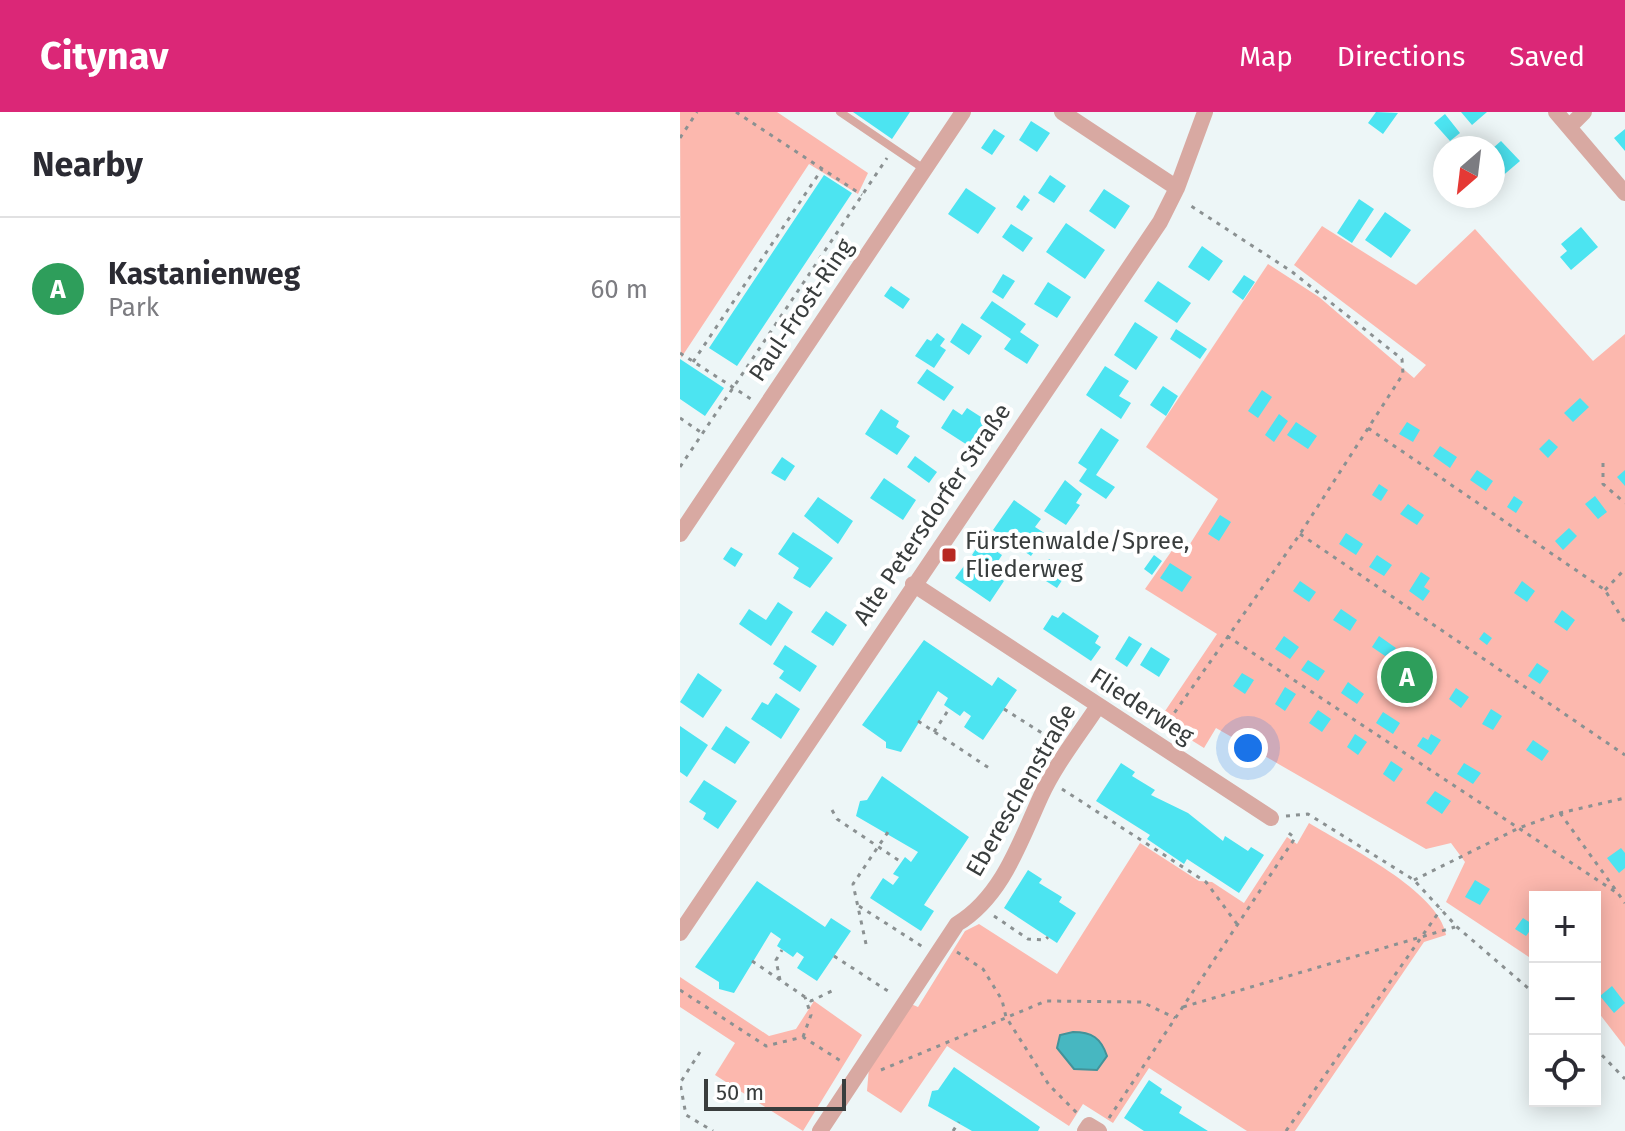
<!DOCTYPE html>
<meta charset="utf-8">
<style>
body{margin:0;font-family:"Fira Sans",sans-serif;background:#f7f7f7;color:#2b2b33}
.controls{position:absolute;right:24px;bottom:24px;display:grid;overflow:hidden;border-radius:0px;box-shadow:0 4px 20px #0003}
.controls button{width:72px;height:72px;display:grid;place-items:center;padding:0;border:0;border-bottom:2px solid #e1e1e2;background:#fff;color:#2b2b33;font:40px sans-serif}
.compass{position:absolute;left:753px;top:24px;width:72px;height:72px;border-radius:50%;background:#fff;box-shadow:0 4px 20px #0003;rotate:208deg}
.scale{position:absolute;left:24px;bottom:20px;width:142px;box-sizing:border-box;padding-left:8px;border:4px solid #393d3d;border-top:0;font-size:22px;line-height:28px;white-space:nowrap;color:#393d3d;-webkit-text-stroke:6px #fff;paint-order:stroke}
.you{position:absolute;left:568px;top:636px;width:28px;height:28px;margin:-20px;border:6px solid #fff;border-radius:50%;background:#1a73e8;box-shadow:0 0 0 12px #1a73e833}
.badge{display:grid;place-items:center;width:52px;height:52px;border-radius:50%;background:#db2777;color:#fff;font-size:26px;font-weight:700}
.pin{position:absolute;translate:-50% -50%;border:4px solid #fff;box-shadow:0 2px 8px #0006}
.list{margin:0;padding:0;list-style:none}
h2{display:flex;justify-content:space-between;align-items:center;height:104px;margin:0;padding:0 32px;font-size:34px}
h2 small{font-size:26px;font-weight:400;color:#7c7c81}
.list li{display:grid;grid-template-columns:52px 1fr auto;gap:24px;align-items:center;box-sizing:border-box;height:144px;padding:0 32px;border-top:2px solid #e1e1e2}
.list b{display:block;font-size:30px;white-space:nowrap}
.list p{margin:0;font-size:26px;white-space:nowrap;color:#7c7c81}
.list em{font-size:26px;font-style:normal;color:#7c7c81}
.icon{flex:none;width:44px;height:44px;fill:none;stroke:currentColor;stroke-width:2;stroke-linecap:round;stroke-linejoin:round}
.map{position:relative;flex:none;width:945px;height:1019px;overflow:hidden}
header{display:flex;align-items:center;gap:48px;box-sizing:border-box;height:112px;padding:0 40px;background:#db2777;color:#fff}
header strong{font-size:38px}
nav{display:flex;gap:44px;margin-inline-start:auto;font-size:28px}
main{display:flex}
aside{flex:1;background:#fff}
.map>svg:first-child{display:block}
.green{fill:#fcb8ae}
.water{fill:#47b7c1;stroke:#439299;stroke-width:2}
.building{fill:#4ce4f1}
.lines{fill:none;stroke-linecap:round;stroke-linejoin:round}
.path{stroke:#8b9192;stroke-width:3;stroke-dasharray:4 6;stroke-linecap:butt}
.lane{stroke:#d8a9a2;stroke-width:8}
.street{stroke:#d8a9a2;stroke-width:16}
.poi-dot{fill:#b72922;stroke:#fff;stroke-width:3}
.labels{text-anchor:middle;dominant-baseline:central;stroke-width:8;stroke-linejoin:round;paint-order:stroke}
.street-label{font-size:24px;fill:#393d3d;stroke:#fff}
.poi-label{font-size:24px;fill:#393d3d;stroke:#fff;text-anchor:start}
</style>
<header>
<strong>Citynav</strong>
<nav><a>Map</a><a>Directions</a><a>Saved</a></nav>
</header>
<main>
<aside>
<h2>Nearby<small></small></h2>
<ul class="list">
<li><span class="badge" style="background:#2e9e5b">A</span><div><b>Kastanienweg</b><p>Park</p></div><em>60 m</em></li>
</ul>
</aside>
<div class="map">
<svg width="945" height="1019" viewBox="0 0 945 1019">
<rect width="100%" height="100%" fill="#edf6f7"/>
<path class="green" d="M 0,0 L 97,0 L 188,61 L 178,82 L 129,52 L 1,246 Z
M 642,114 L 736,173 L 795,117 L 913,249 L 945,222 L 945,935 L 915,896 L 915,785 L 855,785 L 855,849 L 766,790 L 785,750 L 771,731 L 746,737 L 536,616 L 524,636 L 479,608 L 537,522 L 465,477 L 500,427 L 510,432 L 538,387 L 466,335 L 588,152 L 639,185 L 734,266 L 746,253 L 614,153 Z
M 629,711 C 666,734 759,779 766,823 L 744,830 L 615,1019 L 567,1019 L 469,956 L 433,1011 L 403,992 L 389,1014 L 267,934 L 221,1001 L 187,979 L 189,955 L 231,892 L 238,895 L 285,819 L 299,812 L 377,862 L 460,731 L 519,769 L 532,770 L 564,791 L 607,725 L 617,732 Z
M 0,865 L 89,924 L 116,917 L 134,889 L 182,923 L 123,1019 L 35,963 L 55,931 L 0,895 Z"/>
<path class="water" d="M 393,920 C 412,920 421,926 427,944 L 417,958 L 394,957 L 377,936 L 380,923 Z"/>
<path class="building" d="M 173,0 L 230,0 L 212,27 Z
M 696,0 L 718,1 L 703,22 L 688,11 Z
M 781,0 L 807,0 L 792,13 Z
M 765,2 L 780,21 L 770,29 L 754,11 Z
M 351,9 L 370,21 L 357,40 L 339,28 Z
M 314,17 L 325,24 L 312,43 L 301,36 Z
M 945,17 L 945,39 L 934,26 Z
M 821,29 L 840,49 L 813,72 L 813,36 Z
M 144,63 L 172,81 L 57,254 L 29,236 Z
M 370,63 L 386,74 L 374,91 L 358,81 Z
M 286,76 L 316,96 L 298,122 L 268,102 Z
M 424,77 L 450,94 L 435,117 L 409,99 Z
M 344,83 L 350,88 L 342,99 L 336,95 Z
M 679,87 L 694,97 L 672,131 L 657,121 Z
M 705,100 L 731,118 L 711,146 L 685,128 Z
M 386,111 L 425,138 L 405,167 L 366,140 Z
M 331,112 L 353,126 L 343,140 L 322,125 Z
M 901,115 L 918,135 L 891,158 L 880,145 L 887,139 L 881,132 Z
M 522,134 L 543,149 L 529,169 L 508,155 Z
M 323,162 L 335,169 L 323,187 L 312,180 Z
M 564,163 L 575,170 L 563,188 L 552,180 Z
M 478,169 L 511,191 L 497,211 L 464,189 Z
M 368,170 L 391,185 L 377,206 L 354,192 Z
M 211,174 L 230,187 L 223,197 L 204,184 Z
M 312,189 L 346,212 L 340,220 L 359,233 L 347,252 L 324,237 L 331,227 L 300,206 Z
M 455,210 L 478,225 L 456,258 L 434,243 Z
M 282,211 L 302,224 L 289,243 L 270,230 Z
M 496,217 L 527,237 L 520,247 L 490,227 Z
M 257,221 L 265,227 L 260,234 L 266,238 L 254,256 L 235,244 L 247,227 L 251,229 Z
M 0,247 L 44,276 L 25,304 L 0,287 Z
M 425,254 L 449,269 L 439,284 L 451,291 L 441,307 L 406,283 Z
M 247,257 L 274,275 L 264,289 L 237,271 Z
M 483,274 L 498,284 L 486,304 L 470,293 Z
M 582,278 L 592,285 L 578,306 L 568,299 Z
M 900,286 L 909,295 L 893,310 L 884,301 Z
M 287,296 L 312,312 L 295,338 L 261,316 L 273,297 L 282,303 Z
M 201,297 L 219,309 L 216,315 L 230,324 L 217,343 L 185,322 Z
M 599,302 L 608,309 L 594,330 L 585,323 Z
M 616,310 L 637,324 L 628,337 L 607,323 Z
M 727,310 L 740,318 L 733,330 L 719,322 Z
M 421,316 L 439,328 L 416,363 L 435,375 L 426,387 L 399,369 L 407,357 L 398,351 Z
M 869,327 L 878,335 L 868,346 L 859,337 Z
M 760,334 L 777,345 L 770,356 L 753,344 Z
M 235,344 L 257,360 L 249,371 L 227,355 Z
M 102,345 L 115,354 L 105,369 L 91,361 Z
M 797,358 L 813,369 L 806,379 L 790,368 Z
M 945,358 L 945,374 L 937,365 Z
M 204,366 L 236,388 L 223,408 L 190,386 Z
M 385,368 L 402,382 L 396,391 L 400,393 L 386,413 L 364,399 Z
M 699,372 L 708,378 L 701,389 L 692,383 Z
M 834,384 L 843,390 L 836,401 L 827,395 Z
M 915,384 L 927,400 L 918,407 L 905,392 Z
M 138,385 L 173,409 L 158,432 L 124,404 Z
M 334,388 L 361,407 L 355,415 L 366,422 L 351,444 L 313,418 Z
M 728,392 L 744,403 L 737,413 L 720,402 Z
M 540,403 L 551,410 L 539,429 L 528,422 Z
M 889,416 L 897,424 L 883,438 L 875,429 Z
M 113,420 L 153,446 L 130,476 L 113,466 L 119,456 L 98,442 Z
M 666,421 L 683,432 L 676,443 L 659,432 Z
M 301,429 L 322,443 L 313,457 L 292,443 Z
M 51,435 L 63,442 L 55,455 L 43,447 Z
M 474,443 L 482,449 L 472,463 L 464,457 Z
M 697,443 L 712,453 L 704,464 L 689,455 Z
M 290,446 L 324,469 L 310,490 L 275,466 Z
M 369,447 L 388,459 L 377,476 L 358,464 Z
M 490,451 L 512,465 L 502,480 L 480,466 Z
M 741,460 L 750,466 L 744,475 L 750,479 L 743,489 L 729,479 Z
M 620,469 L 636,480 L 629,490 L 613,479 Z
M 842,469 L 855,479 L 847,490 L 834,481 Z
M 98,490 L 113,500 L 91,534 L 59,512 L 69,497 L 86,508 Z
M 661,497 L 677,508 L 670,519 L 653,508 Z
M 882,498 L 895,508 L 887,519 L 874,510 Z
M 146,499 L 167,513 L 153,534 L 131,520 Z
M 383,500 L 419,524 L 415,531 L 421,535 L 411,549 L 363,517 L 372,503 L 378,506 Z
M 804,520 L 812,526 L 807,533 L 799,527 Z
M 449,524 L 462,532 L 447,555 L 435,547 Z
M 604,524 L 619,535 L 610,547 L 595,537 Z
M 699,524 L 716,536 L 708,546 L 692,535 Z
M 244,528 L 312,574 L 318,565 L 337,578 L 303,628 L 284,615 L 291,604 L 284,599 L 280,604 L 264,593 L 268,586 L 258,579 L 221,640 L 206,636 L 206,630 L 182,613 Z
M 105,533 L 137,554 L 120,580 L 99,566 L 104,559 L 93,552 Z
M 471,535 L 490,547 L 479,565 L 460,553 Z
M 738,547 L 753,557 L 744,571 L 729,561 Z
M 628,548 L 645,559 L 638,569 L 621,558 Z
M 857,551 L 869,559 L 860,572 L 848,564 Z
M 18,561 L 42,578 L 23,606 L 0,590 Z
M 562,561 L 574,568 L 565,582 L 553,574 Z
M 668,570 L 684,582 L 677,592 L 661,581 Z
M 605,575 L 616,582 L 605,599 L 595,592 Z
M 776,576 L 789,585 L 781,596 L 769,587 Z
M 96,581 L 120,597 L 101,627 L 71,607 L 82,590 L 88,593 Z
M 811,597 L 822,604 L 813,618 L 802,612 Z
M 638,598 L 651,607 L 642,620 L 629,611 Z
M 703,600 L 720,611 L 713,622 L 696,611 Z
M 0,614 L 28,633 L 7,665 L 0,660 Z
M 46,614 L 70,630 L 55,652 L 31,637 Z
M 675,622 L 687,630 L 678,643 L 667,635 Z
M 751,622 L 761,628 L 751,643 L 737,634 L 743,625 L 748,628 Z
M 853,628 L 869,639 L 862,649 L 846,638 Z
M 711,649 L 723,657 L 714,670 L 703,662 Z
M 441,651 L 455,660 L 452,664 L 475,678 L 471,683 L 508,701 L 543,729 L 545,724 L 568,739 L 571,735 L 584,743 L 559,781 L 507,747 L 504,752 L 467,727 L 470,723 L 416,689 Z
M 784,651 L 801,661 L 793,672 L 777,662 Z
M 202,664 L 289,725 L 244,793 L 254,799 L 241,819 L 190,786 L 203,766 L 213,773 L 219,765 L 213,762 L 225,745 L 231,750 L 238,740 L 176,704 L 180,689 L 187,688 Z
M 24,668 L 57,689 L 38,717 L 23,707 L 26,701 L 9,690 Z
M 755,679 L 771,689 L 762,702 L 746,691 Z
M 941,736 L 945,741 L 945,756 L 939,761 L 927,746 Z
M 348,758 L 362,767 L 359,771 L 382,785 L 379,790 L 396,801 L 377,831 L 324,796 Z
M 795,768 L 810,777 L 800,793 L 785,785 Z
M 77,769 L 145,815 L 151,806 L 171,819 L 137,869 L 117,856 L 124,845 L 117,840 L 113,845 L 97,834 L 101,827 L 91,820 L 54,881 L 39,877 L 39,870 L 15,855 Z
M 843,806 L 854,813 L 846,824 L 835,817 Z
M 932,874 L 945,891 L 934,901 L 920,884 Z
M 274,955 L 360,1015 L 358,1019 L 292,1019 L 248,994 L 252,979 L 258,978 Z
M 469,968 L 482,977 L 480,981 L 502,995 L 499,1001 L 528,1019 L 464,1019 L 444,1006 Z"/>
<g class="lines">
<path class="path" d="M 56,0 L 182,83
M 0,26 L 17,0
M 0,241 L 71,287
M 13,250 L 142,57
M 0,306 L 22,321
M 688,316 L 925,478 L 945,511
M 923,351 L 923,372 L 945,391
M 0,355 L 207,46
M 620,422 L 945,643
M 925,478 L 945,457
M 547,524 L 937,781
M 324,597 L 373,628
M 238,609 L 309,656
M 483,617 L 620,422 L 723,262 L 722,247 L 611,159 L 508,92
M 254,620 L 269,597
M 382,677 L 526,770 L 557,812
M 152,698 L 157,707 L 221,750
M 880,701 L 945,791
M 606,704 L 628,702 L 734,768 L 777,815 L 855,882
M 734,768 L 839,716 L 880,701 L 945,686
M 179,794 L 243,835
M 314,804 L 348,827 L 365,828 L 368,825
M 186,832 L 173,772 L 208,720
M 277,840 L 303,857 L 322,888 L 326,905 L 369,973 L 397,1001
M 154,844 L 211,881
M 72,849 L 131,889 L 154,878
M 100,868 L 96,848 L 102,838
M 0,878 L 86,934 L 123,925 L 164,951
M 503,895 L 775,815
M 123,925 L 131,903 L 125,885
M 915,936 L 945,967
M 20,940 L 0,971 L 6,1003 L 33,1019
M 201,958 L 366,889 L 462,890 L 495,906
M 429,1006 L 615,726 L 605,718
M 273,1019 L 279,1010
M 606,1019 L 761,797"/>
<path class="lane" d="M 160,0 L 244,57"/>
<path class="street" d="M 382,0 L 497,76
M 876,0 L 945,81
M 889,15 L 904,0
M 0,422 L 283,0
M 233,472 L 591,706
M 0,821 L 480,110 L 497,76 L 525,0
M 140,1019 L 277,812 C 322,785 340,730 361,684 C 375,653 399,623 418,594
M 405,1019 L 409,1013 L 419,1019"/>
</g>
<rect class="poi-dot" x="261" y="435" width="16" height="16" rx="4"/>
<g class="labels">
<g class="street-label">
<text transform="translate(121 198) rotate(-56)">Paul-Frost-Ring</text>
<text transform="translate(252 402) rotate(-56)">Alte Petersdorfer Straße</text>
<text transform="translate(462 594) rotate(33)">Fliederweg</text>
<text transform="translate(341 678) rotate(-60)">Ebereschenstraße</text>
</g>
<g class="poi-label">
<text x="285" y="429">Fürstenwalde/Spree,<tspan x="285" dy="28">Fliederweg</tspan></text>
</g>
</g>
</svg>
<div class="controls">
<button>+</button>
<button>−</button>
<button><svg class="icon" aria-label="locate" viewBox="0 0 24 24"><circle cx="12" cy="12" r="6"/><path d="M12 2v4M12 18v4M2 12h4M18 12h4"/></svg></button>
</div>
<svg class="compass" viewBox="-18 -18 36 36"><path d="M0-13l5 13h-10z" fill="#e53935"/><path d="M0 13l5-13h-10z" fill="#7c7c81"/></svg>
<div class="scale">50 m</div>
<div class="you"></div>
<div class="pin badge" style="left:727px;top:565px;background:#2e9e5b">A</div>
</div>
</main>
